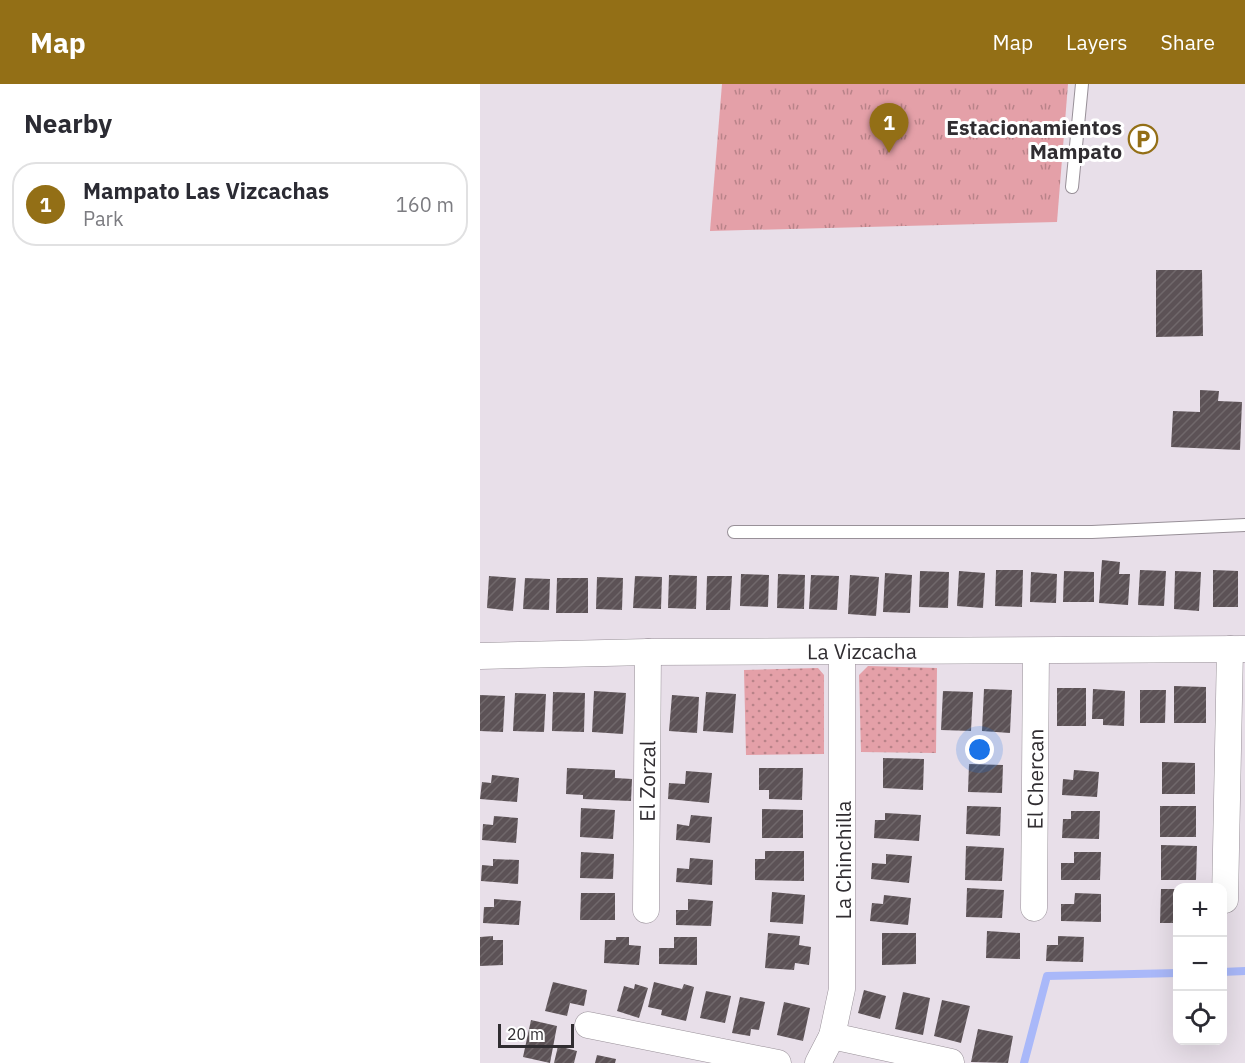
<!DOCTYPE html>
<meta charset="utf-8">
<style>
body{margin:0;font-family:"IBM Plex Sans",sans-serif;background:#f2f2f3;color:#2b2b33}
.controls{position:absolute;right:18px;bottom:18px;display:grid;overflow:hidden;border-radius:12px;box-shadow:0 6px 24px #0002}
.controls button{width:54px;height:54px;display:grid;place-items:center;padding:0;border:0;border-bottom:2px solid #e1e1e2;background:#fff;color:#2b2b33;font:30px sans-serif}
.scale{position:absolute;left:18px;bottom:15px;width:76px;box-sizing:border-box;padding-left:6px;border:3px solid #302d31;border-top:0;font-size:16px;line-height:21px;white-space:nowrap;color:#302d31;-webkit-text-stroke:4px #fff;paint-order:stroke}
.you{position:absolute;left:500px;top:666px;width:21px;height:21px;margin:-15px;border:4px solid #fff;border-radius:50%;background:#1a73e8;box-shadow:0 0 0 9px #1a73e833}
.badge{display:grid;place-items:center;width:39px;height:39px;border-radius:50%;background:#936f16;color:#fff;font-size:20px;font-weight:700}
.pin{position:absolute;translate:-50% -50px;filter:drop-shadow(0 2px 3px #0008)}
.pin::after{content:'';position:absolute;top:32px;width:21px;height:18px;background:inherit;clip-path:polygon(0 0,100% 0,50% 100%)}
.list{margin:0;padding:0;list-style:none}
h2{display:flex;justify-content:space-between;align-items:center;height:78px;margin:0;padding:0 24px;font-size:26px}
h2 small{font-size:20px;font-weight:400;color:#7c7c81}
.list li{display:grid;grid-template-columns:39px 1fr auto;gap:18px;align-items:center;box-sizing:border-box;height:84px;margin:0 12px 12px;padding:0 12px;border:2px solid #e1e1e2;border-radius:24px}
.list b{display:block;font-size:22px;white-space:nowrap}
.list p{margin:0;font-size:20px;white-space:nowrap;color:#7c7c81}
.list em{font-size:20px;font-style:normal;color:#7c7c81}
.icon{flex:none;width:33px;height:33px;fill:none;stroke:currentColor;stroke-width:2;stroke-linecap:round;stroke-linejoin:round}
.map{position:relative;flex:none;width:765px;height:979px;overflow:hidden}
header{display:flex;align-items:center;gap:36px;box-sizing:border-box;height:84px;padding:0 30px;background:#936f16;color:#fff}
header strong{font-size:28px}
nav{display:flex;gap:33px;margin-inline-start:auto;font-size:21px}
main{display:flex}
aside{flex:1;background:#fff}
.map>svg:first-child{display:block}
.grass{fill:url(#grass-dots)}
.park{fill:url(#park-tufts)}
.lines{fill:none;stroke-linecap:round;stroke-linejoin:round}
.stream{stroke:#a9b8f9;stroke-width:8}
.building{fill:url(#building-hatch)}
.lane-casing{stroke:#989098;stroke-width:14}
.street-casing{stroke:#989098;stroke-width:27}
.lane{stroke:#fff;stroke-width:12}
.street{stroke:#fff;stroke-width:26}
.labels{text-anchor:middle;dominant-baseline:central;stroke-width:6;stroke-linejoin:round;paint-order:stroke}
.poi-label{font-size:21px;font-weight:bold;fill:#302d31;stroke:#fff;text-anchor:end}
.street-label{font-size:21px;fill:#302d31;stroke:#fff}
</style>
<header>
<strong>Map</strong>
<nav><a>Map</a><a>Layers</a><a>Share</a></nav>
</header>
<main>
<aside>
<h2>Nearby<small></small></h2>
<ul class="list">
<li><span class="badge">1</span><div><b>Mampato Las Vizcachas</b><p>Park</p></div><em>160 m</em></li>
</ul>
</aside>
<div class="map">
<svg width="765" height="979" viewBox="0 0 765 979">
<defs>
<pattern id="grass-dots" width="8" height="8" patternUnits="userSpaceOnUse" patternTransform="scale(1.5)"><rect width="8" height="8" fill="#e4a0a8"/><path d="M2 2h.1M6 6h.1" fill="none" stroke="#b98389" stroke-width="1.8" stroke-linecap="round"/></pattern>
<pattern id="park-tufts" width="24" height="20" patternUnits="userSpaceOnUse" patternTransform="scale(1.5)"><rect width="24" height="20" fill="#e4a0a8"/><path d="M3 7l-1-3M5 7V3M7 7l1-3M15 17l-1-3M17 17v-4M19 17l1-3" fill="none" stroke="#b98389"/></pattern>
<pattern id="building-hatch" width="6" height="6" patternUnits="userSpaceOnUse" patternTransform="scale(1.5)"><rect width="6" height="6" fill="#5c5256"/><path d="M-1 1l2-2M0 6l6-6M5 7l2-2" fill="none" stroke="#70686b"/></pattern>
</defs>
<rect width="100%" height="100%" fill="#e8dfe9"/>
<path class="grass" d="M 388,582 L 457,584 L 456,669 L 381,668 L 379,591 Z
M 338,584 L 344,591 L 344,670 L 266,671 L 264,586 Z"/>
<path class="park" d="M 242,0 L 588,0 L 577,138 L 230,147 Z"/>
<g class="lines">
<path class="stream" d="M 742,888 L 765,887
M 544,979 L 567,892 L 698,889"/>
</g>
<path class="building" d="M 676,186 L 722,186 L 723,252 L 676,253 Z
M 720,306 L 739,307 L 738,317 L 762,318 L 760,366 L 691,363 L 693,327 L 720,328 Z
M 622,476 L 640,478 L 639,490 L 650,490 L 648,521 L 619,519 Z
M 516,486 L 543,486 L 542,523 L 515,522 Z
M 660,486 L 686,487 L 684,522 L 658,521 Z
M 733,486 L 758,487 L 758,523 L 733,523 Z
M 440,487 L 469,488 L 468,524 L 439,523 Z
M 479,487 L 505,489 L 503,524 L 477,522 Z
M 584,487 L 614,488 L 614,518 L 583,518 Z
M 695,487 L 721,488 L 719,527 L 694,525 Z
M 551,488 L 577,490 L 576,519 L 550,518 Z
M 405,489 L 432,491 L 430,529 L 403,528 Z
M 261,490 L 289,491 L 288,523 L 260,522 Z
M 298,490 L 325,491 L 324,525 L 297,524 Z
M 189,491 L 217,492 L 216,525 L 188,524 Z
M 331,491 L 359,492 L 357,526 L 329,525 Z
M 370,491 L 399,493 L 396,532 L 368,530 Z
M 9,492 L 36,494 L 33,527 L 7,524 Z
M 155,492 L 182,493 L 181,525 L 153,524 Z
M 227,492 L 252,492 L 250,526 L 226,526 Z
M 117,493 L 143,494 L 142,526 L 116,525 Z
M 45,494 L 70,495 L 69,526 L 43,525 Z
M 77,494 L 108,494 L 108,529 L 76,529 Z
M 694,602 L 726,603 L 726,639 L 694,639 Z
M 577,604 L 606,604 L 606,642 L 577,642 Z
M 504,605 L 532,606 L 530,649 L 502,647 Z
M 613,605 L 645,607 L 644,642 L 623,641 L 623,635 L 612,635 Z
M 660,606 L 686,606 L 685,639 L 660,639 Z
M 114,607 L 146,609 L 143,650 L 112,648 Z
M 463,607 L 493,608 L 491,647 L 461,646 Z
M 73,608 L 105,609 L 104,648 L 72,647 Z
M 226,608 L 256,610 L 253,649 L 223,647 Z
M 35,609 L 66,610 L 64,648 L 33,647 Z
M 0,611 L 25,612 L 23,648 L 0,647 Z
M 192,611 L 219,613 L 217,649 L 189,647 Z
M 403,674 L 444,675 L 443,706 L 403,704 Z
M 682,678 L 715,679 L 715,710 L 682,710 Z
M 489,680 L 523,681 L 522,709 L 488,708 Z
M 87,684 L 135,686 L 135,694 L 152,695 L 151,717 L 103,715 L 103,711 L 86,710 Z
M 279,684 L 323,684 L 322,716 L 289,715 L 289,706 L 279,706 Z
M 594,686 L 619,688 L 617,713 L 582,711 L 583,695 L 593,696 Z
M 206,687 L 232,689 L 229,719 L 188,715 L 189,699 L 205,700 Z
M 12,691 L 39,694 L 37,718 L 0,715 L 2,698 L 11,699 Z
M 487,722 L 521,723 L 520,752 L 486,750 Z
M 680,722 L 716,722 L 716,753 L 680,753 Z
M 101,724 L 135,726 L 133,755 L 100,753 Z
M 282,725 L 323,726 L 323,754 L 282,754 Z
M 591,727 L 620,727 L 619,755 L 582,754 L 583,735 L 591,735 Z
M 405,729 L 441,731 L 439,757 L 394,754 L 395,736 L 405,736 Z
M 211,731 L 232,733 L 230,759 L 196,756 L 197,740 L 209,742 Z
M 14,732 L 38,734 L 36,759 L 2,756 L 3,740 L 13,741 Z
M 681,761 L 717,762 L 716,796 L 681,796 Z
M 486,762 L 524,764 L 522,797 L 485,796 Z
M 285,767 L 324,767 L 324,797 L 275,796 L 275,775 L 285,775 Z
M 101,768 L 134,770 L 133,795 L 100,794 Z
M 594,768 L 621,768 L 620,796 L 581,796 L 581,779 L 594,779 Z
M 406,770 L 432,772 L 429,799 L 391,795 L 392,779 L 406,780 Z
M 210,774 L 233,776 L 232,801 L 196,798 L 197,784 L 209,785 Z
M 13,775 L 39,776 L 38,800 L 1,797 L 2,781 L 13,782 Z
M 487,804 L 524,806 L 522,834 L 486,833 Z
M 681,805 L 698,805 L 698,839 L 680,839 Z
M 292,808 L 325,811 L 323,840 L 290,838 Z
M 101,809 L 135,809 L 135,836 L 100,836 Z
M 595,809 L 621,810 L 621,838 L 581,837 L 581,820 L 594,820 Z
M 404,811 L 431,814 L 428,841 L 390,837 L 392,819 L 403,820 Z
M 14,815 L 41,817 L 39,841 L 3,839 L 4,823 L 14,823 Z
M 208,815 L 233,817 L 231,842 L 196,841 L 196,826 L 208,826 Z
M 507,847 L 540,849 L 540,875 L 506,874 Z
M 288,849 L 320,852 L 319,861 L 331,863 L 329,881 L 315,879 L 314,886 L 285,884 Z
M 402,849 L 436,849 L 436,880 L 402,881 Z
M 13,852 L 13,856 L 23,856 L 23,881 L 0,882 L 0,853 Z
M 578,852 L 604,853 L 603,878 L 566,877 L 567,861 L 578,861 Z
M 136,853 L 149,853 L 149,861 L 161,862 L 159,881 L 124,879 L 125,856 L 136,856 Z
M 194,853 L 217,853 L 217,881 L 179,880 L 179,864 L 194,864 Z
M 73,898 L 107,906 L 104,922 L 90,919 L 87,932 L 65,927 Z
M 174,898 L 202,905 L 204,900 L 214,903 L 206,937 L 181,931 L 182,926 L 168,923 Z
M 155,900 L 168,904 L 159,934 L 137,927 L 144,902 L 154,905 Z
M 384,906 L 406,912 L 400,935 L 378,929 Z
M 226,907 L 251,912 L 245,939 L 220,934 Z
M 423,908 L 450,914 L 443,951 L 415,945 Z
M 260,913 L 285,918 L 279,946 L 271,945 L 270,952 L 252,949 Z
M 462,916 L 490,922 L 481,959 L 454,952 Z
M 304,918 L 330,924 L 323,957 L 297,951 Z
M 51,936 L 77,942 L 70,979 L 43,973 Z
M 498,945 L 533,952 L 528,979 L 491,978 Z
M 78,962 L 97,967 L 94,979 L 74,979 Z
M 117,971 L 136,975 L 135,979 L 115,979 Z"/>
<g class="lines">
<g class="lane-casing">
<path id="lane" d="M 592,103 L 602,0
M 254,448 L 612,448 L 765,441"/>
</g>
<g class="street-casing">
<g id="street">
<path id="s1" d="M 0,572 L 168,568 L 765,565"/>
<path d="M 745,816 L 750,565"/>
<path id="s2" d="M 554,824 L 556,567"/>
<path id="s3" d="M 166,826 L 168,568"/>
<path d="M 108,941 L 298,979"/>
<path d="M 352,952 L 471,978"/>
<path d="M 338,979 L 352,952 L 362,905 L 362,568"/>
</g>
</g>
<use href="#lane" class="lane"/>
<use href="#street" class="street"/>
</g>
<defs>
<g id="parking-ring" transform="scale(1.5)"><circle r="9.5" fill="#fff" stroke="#936f16" stroke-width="1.5"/><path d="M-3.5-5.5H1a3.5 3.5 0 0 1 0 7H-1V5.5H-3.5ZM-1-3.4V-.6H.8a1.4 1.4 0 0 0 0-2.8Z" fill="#936f16"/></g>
</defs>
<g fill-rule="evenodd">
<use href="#parking-ring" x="663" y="55"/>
</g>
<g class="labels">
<g class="poi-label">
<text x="642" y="43">Estacionamientos<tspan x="642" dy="24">Mampato</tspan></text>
</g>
<g class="street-label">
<text stroke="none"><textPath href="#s1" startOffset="382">La Vizcacha</textPath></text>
<text stroke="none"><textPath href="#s2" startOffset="129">El Chercan</textPath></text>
<text stroke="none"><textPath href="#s3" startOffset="129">El Zorzal</textPath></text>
<text transform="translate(363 776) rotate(-90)">La Chinchilla</text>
</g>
</g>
</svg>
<div class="controls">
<button>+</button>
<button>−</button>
<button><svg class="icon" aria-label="locate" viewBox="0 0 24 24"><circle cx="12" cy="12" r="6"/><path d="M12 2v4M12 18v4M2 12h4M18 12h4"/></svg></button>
</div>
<div class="scale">20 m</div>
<div class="you"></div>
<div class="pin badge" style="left:409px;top:69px">1</div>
</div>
</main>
